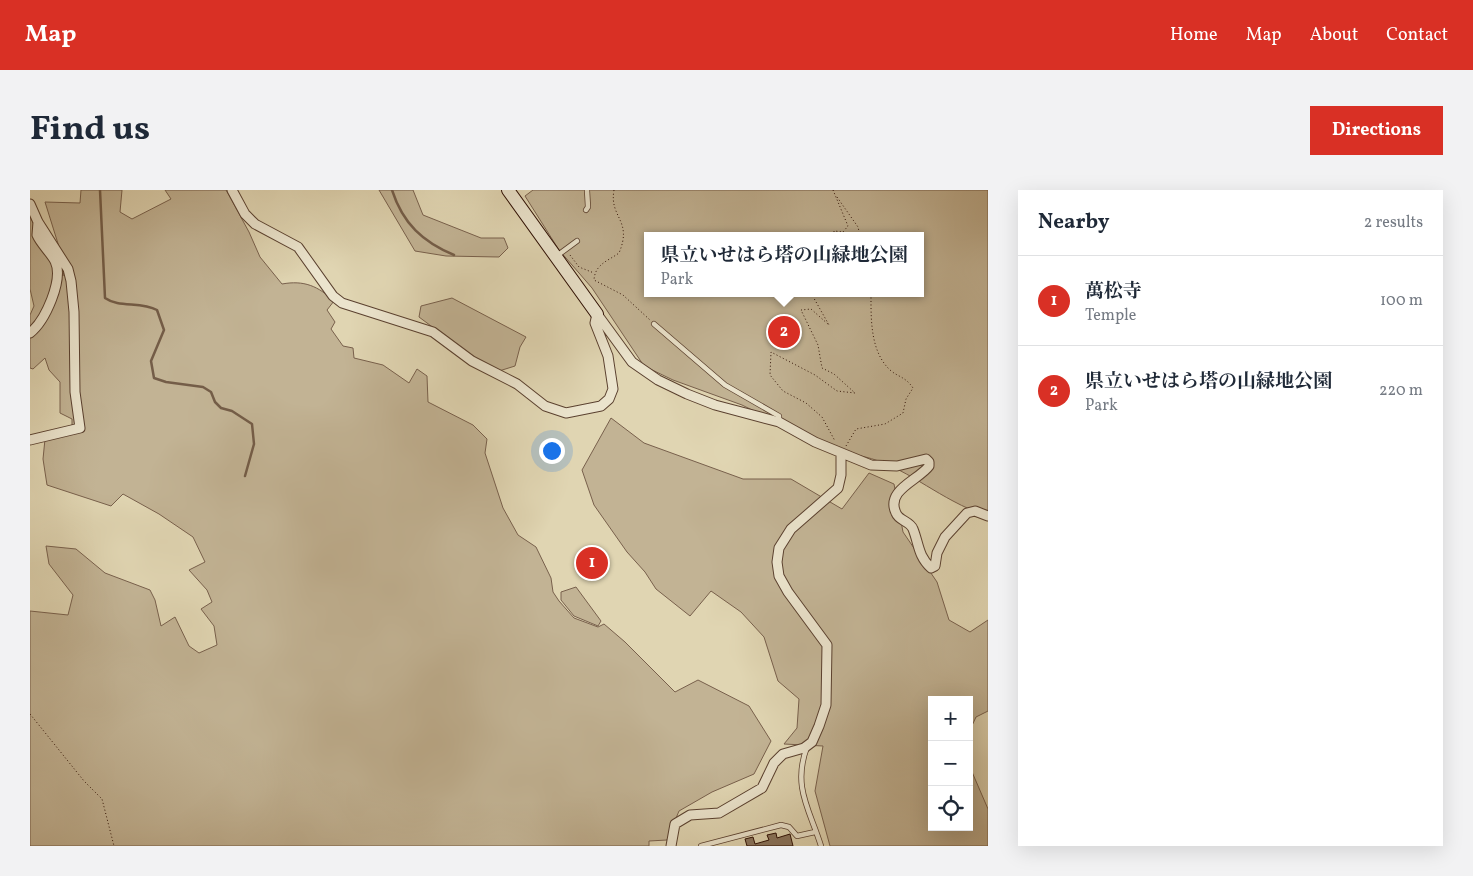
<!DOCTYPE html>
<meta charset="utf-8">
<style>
body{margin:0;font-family:Vollkorn,"Noto Serif JP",serif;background:#f2f2f3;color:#1f2937}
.controls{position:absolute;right:15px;bottom:15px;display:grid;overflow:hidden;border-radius:0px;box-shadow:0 5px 20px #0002}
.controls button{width:45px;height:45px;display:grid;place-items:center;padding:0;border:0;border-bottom:1px solid #e0e1e3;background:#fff;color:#1f2937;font:25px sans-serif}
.you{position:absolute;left:521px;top:260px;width:18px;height:18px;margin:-12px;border:4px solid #fff;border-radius:50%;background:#1a73e8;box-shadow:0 0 0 8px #1a73e833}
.badge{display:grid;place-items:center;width:32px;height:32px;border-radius:50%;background:#d93025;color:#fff;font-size:16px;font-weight:700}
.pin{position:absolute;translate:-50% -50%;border:2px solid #fff;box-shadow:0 1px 5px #0006}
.popup{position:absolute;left:614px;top:42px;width:280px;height:65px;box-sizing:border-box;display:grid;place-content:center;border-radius:0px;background:#fff;filter:drop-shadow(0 1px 4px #0005);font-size:16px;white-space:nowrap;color:#747a83}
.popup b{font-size:19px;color:#1f2937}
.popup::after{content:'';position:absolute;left:50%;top:100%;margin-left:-10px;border:10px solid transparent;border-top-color:#fff}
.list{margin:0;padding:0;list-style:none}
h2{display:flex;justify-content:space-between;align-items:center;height:65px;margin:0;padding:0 20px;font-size:21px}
h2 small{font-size:16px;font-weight:400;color:#747a83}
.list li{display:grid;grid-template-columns:32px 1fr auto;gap:15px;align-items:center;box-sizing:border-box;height:90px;padding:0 20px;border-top:1px solid #e0e1e3}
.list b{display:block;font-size:19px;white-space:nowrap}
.list p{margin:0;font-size:16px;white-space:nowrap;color:#747a83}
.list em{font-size:16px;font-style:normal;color:#747a83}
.icon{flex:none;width:28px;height:28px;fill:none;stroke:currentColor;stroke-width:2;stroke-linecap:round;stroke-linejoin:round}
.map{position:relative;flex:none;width:958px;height:656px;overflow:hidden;border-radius:0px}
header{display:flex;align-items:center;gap:30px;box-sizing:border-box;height:70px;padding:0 25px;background:#d93025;color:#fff}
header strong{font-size:24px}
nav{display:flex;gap:28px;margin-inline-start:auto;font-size:18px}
.intro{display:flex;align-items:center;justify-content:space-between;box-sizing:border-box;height:120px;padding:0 30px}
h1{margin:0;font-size:35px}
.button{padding:12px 22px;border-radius:0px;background:#d93025;color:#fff;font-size:18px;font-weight:700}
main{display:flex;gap:30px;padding:0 30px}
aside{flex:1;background:#fff;border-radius:0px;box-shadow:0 5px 20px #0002}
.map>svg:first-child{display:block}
.green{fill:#c2b394;stroke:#78604c;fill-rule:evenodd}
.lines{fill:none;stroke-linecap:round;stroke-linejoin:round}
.stream{stroke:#745d48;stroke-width:2.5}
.building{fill:#8a755e;stroke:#2d0e03}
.lane-casing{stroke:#5a402f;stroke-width:6}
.street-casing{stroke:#5a402f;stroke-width:11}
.secondary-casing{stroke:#2d0e03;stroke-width:14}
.path{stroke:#2d0e03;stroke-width:1;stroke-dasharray:1 2.5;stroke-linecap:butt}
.lane{stroke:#ebe4cd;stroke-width:4.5}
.street{stroke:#ebe4cd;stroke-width:9}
.secondary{stroke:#ebe4cd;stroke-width:12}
</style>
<header>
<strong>Map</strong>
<nav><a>Home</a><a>Map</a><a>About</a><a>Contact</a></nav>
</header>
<div class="intro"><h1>Find us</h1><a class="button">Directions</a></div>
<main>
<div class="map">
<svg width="958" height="656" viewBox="0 0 958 656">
<rect width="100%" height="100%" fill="#e0d5b2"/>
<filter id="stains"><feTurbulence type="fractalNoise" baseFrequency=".004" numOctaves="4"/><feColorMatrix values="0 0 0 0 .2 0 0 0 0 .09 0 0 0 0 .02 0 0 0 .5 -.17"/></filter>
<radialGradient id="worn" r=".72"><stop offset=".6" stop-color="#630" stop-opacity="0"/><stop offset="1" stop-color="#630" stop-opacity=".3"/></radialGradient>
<path class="green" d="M 51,0 L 92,0 L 90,22 L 102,29 L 141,9 L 135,0 L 196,0 L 219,42 L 230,67 L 252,94 C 274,90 288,96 304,111 L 297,120 L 305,132 L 301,139 L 313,156 L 323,158 L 324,168 L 353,175 L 379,193 L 387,179 L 397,186 L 398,212 L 443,235 L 457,249 L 455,263 L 473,318 L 488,345 L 506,357 L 521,388 L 523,402 L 529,411 L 544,428 L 568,437 L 574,434 L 595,452 L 645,502 L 668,490 L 719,516 L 741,551 L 724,584 L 682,602 L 649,621 L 637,650 L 619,651 L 619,656 L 0,656 L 0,421 L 38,425 L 43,405 L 19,374 L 16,356 L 46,359 L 75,383 L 120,400 L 125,410 L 131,436 L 145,427 L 159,456 L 169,463 L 187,455 L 184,436 L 171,419 L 182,412 L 177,400 L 159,380 L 175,372 L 163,347 L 129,324 L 93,304 L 81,316 L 17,295 L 13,269 L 15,249 L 42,240 L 42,229 L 30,223 L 30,192 L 19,180 L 15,168 L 3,179 L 0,178 L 0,125 L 4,116 L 0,99 L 0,27 L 33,86 L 35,76 L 15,12 L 50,13 Z
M 349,0 L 383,0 L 393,25 L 451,48 L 474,48 L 478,58 L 469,67 L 416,66 L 385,61 Z
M 503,0 L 958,0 L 958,327 C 946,322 934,317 923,311 C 887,292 854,264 811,264 L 712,215 L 643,190 L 614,176 L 562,98 L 529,60 L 495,6 ZM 618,46 L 890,46 L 890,103 L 618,103 Z
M 422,108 L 496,147 L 490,157 L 485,176 L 469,181 L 448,171 L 389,127 L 391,116 Z
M 581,228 L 614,253 L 713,289 L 761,289 L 812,319 L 839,283 L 864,294 L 873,342 L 907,392 L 919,430 L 940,442 L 958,430 L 958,521 L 946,527 L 939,542 L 939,510 L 902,510 L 902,637 L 939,637 L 939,575 L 958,619 L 958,656 L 800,656 L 785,601 L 793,556 L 754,554 L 767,538 L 769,509 L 748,491 L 734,447 L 711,422 L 681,401 L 660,426 L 626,399 L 615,382 L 597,362 L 564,315 L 552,280 Z
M 546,397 L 571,431 L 568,436 L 544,426 L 531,410 L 531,402 Z"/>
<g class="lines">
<path class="stream" d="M 70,0 L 75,108 C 89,118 111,111 127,120 L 134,140 L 121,171 L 124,188 L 136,192 L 173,197 L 181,202 L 185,212 L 191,218 L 202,221 L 222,234 L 224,254 L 215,286
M 362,0 C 373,34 393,52 424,65"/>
</g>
<path class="building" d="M 565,362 L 565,365 L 572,364 L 573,380 L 555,382 L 553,366 L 559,366 L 558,363 Z
M 746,643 L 747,648 L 760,644 L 763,656 L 717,656 L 715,649 L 723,647 L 725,654 L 739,650 L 737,645 Z"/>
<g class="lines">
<g class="lane-casing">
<path id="lane" d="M 556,20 L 558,17 L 557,0
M 528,65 L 547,51
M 624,134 L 695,195 L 749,226 L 749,232
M 777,557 C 762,597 780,620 791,656
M 671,656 L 751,635 L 759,637 L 767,646 L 785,642"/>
</g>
<g class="street-casing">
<path id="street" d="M 202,0 L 215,24 L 225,34 L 268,57 L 303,106 L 312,113 L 403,142 L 442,171 L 487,194 L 515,216 L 536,223 L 571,216 L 579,209 L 583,199 L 578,166 L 565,133 L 567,124
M 0,14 L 8,32 L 38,79 L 41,91 L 44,122 L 45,202 L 50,238 L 0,250
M 567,124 L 602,172 L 628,190 L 657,204 L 685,215 L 749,232 L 785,252 L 841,275 L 867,276 L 896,269 L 899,272 L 899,276 C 889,290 855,300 866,323 C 869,331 880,331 883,339 C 889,354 888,366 901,378 L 905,376 L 907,363 L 915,347 L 937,323 L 945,321 L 958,326
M 0,143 C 15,131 34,90 25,71 C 20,62 11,54 7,45 L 8,32
M 641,656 L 645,634 L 660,625 L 689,623 L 732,598 L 744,573 L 753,564 L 774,558 L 782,552 L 789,536 L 796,515 L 797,455 L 758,402 L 749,386 L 747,372 L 749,358 L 761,339 L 808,298 L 811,285 L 811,264"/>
</g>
<g class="secondary-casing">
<path id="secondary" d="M 478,0 L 567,124"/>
</g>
<path class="path" d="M 584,0 C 579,28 603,30 589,63 C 578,71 565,74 564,90 L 593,105 L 620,130
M 803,0 L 818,36 L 813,42 L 804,41 L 804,46
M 807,7 L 828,37 L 830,46
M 540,65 L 549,77 L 564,83
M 781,103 L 799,135 L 781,119 L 771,120 L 788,155 L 792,178 L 804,184 L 825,203 L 807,201 L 785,185 L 741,162 L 740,185 L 753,201 L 776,213 L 792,227 L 805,251
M 816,256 L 826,239 L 855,234 L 873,223 L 876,209 L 883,198 C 875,186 867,187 859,179 C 840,160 841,128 841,103
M 0,524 L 54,591 L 72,609 L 84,656"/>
<use href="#lane" class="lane"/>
<use href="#street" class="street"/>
<use href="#secondary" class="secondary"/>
</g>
<rect width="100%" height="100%" filter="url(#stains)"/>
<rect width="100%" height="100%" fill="url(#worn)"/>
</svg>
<div class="controls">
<button>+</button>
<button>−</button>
<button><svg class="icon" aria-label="locate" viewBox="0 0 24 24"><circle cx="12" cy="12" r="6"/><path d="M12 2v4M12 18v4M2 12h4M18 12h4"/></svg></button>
</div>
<div class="you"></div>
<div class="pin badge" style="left:562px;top:373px">1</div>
<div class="pin badge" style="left:754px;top:142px">2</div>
<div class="popup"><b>県立いせはら塔の山緑地公園</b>Park</div>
</div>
<aside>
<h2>Nearby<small>2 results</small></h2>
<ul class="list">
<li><span class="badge">1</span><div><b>萬松寺</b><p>Temple</p></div><em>100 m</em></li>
<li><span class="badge">2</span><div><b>県立いせはら塔の山緑地公園</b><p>Park</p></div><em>220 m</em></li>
</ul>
</aside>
</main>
